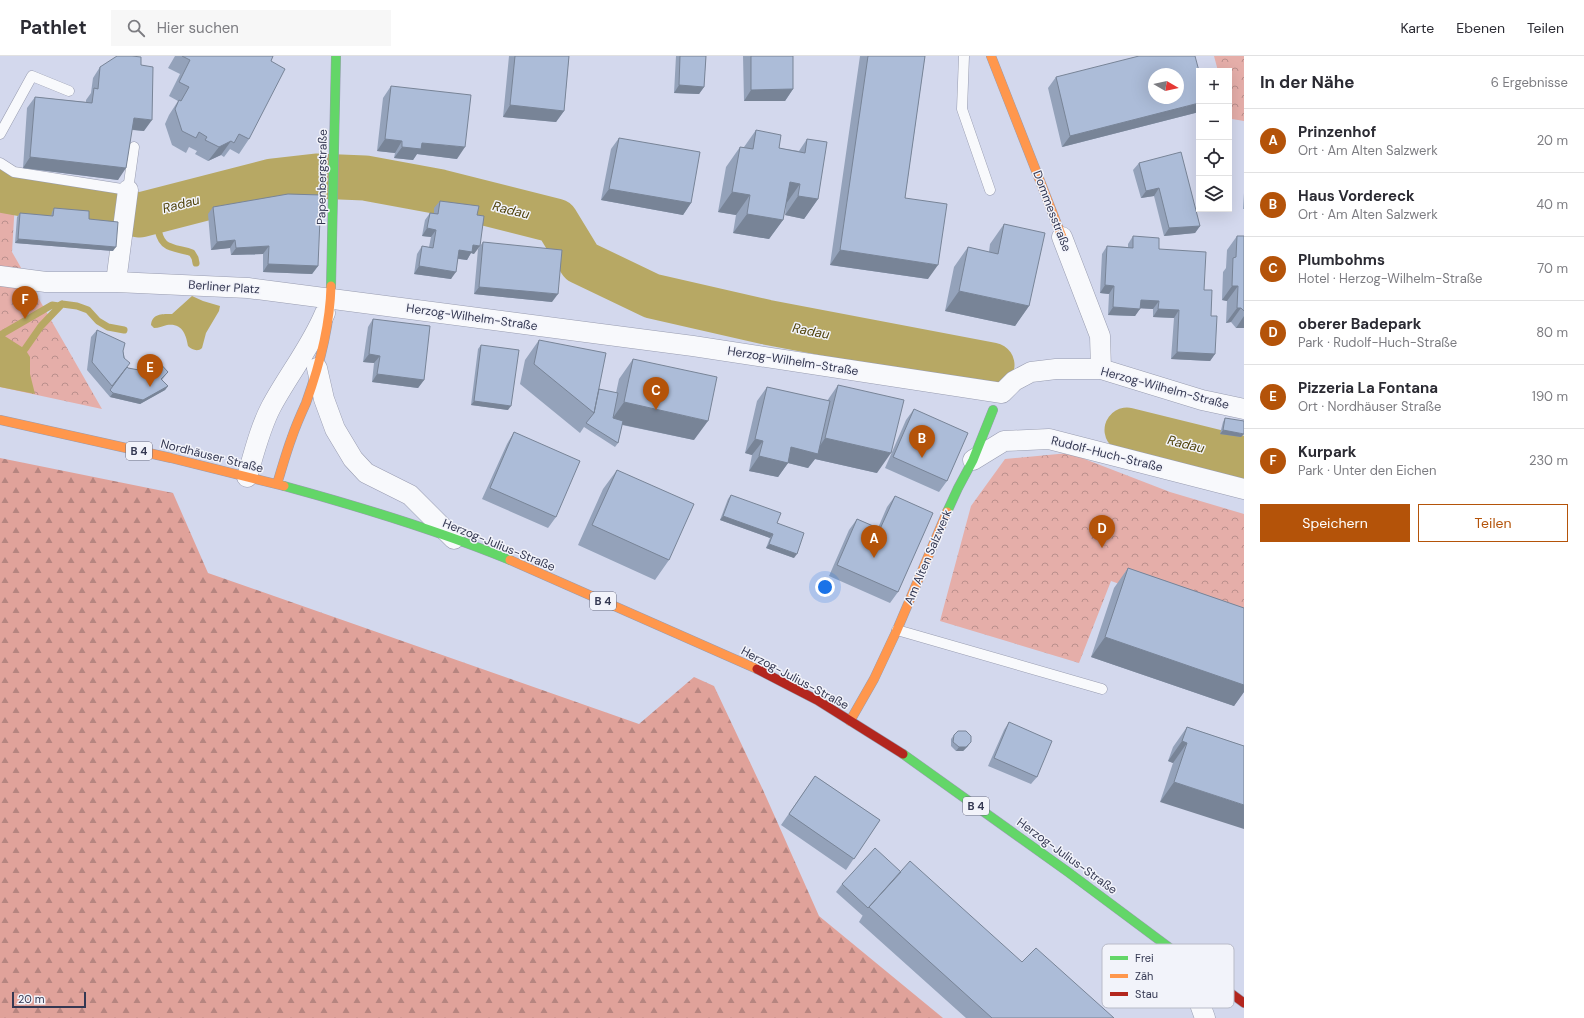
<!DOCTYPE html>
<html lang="de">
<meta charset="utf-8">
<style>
body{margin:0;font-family:"DM Sans",sans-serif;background:#f7f7f7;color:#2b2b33}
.controls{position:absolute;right:12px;top:12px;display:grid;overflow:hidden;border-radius:0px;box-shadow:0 4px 16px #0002}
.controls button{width:36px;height:36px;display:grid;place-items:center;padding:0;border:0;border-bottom:1px solid #e1e1e2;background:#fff;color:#2b2b33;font:20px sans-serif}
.compass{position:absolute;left:1148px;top:12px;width:36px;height:36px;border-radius:50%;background:#fff;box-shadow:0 4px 16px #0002;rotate:99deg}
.scale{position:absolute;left:12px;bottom:10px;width:74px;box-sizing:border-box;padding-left:4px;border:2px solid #343852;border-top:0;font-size:11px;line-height:14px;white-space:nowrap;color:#343852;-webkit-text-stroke:3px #f2f3fa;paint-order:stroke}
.you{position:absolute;left:825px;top:531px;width:14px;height:14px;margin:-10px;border:3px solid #fff;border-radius:50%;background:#1a73e8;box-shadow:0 0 0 6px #1a73e833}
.badge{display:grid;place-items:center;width:26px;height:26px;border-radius:50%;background:#b45309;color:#fff;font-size:13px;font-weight:700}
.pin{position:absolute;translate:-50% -33px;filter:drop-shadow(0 1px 2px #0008)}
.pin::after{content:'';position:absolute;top:21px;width:14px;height:12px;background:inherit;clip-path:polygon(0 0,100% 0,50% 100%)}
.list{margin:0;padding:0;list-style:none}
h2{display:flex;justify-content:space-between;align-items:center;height:52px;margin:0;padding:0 16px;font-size:17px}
h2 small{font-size:13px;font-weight:400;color:#7c7c81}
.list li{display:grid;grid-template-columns:26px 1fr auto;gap:12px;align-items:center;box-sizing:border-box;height:64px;padding:0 16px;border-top:1px solid #e1e1e2}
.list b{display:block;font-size:15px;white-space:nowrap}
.list p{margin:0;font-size:13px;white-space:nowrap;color:#7c7c81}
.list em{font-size:13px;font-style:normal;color:#7c7c81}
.actions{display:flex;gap:8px;padding:12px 16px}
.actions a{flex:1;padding:9px 0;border:1px solid #b45309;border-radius:0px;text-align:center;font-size:14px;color:#b45309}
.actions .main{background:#b45309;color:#fff}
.icon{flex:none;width:22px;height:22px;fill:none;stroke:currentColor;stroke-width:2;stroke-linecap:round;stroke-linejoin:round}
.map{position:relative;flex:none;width:1244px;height:962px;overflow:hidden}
header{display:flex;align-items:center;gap:24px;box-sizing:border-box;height:56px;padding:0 20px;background:#fff;border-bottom:1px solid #e1e1e2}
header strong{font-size:19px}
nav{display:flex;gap:22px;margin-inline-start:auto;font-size:14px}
.search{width:280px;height:36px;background:#f7f7f7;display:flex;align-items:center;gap:10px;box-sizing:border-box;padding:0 14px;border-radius:0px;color:#7c7c81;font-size:15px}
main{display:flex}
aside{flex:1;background:#fff}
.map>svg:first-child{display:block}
.forest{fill:url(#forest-firs)}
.park{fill:url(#park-crowns)}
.water{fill:#b7a864}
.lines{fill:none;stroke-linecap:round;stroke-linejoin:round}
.stream{stroke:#b7a864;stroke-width:7}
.river{stroke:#b7a864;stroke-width:45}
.lane-casing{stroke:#989cb0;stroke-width:11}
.street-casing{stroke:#989cb0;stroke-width:21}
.fast-casing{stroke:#989cb0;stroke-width:10}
.slow-casing{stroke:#989cb0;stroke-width:10}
.jam-casing{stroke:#989cb0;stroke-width:10}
.lane{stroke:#f8f9fc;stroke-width:10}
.street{stroke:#f8f9fc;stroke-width:20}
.fast{stroke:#63d668;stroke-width:9}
.slow{stroke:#ff974d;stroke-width:9}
.jam{stroke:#b3261e;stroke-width:9}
.wall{fill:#94a2ba}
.shaded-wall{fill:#788497}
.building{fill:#acbcd8;stroke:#788497;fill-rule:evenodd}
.labels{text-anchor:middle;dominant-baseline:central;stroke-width:3;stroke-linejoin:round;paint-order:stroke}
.shield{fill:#f2f3fa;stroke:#6d7084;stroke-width:1}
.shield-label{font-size:11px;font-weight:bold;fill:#343852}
.street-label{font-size:12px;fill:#343852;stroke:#f2f3fa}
.water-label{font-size:13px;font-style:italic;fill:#50430b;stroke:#f2f3fa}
.key{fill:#f2f3fa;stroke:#b9bbc8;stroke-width:1}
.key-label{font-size:11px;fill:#343852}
</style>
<header>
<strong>Pathlet</strong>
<div class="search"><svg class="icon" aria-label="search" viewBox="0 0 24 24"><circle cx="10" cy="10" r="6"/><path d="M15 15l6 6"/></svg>Hier suchen</div>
<nav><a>Karte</a><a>Ebenen</a><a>Teilen</a></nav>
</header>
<main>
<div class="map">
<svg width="1244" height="962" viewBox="0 0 1244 962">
<defs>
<pattern id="forest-firs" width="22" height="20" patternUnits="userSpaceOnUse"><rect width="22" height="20" fill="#e0a29a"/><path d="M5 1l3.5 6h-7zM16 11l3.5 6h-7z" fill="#b68580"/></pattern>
<pattern id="park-crowns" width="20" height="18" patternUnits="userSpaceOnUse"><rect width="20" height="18" fill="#e5aea9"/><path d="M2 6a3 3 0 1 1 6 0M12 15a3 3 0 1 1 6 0" fill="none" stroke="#ba8f8c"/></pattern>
</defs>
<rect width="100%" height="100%" fill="#d3d8ed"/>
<path class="forest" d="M 0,402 L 173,437 L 208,517 L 639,668 L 694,621 L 714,630 L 763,734 L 819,860 L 943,962 L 0,962 Z"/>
<path class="park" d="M 1214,0 L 1244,0 L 1244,65 L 1232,63 L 1229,51 L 1229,15 L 1218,15 Z
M 0,127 L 16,129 L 12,196 L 102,353 L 0,331 Z
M 1069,397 L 1170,436 L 1244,458 L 1244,571 L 1111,525 L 1079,607 L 940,565 L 971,450 L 1005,403 Z"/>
<path class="water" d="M 192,240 L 203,245 L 220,250 L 219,255 L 206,277 L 202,292 C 198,296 192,294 188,290 C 186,278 182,267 167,269 C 162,270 159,272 154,272 L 151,269 C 152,257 163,258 172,258 Z
M 0,277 L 25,293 L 30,301 L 30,318 L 35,338 L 0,331 Z"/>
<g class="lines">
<path class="stream" d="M 156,155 C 158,167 156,187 171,191 C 178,194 185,194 192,197 L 195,202 L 196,207
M 2,278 L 52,249 L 59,250 L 62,248
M 25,293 L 41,270 L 62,248 L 77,250 L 88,254 L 98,265 L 108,271 L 124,274"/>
<path class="river" d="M 0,134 L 140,159 L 272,125 L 316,120 L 365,122 L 441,136 L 556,165 L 581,206 L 652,240 L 766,266 L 992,309
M 1127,374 L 1244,403"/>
<g class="lane-casing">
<path id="lane" d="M 964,0 L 962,53 L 990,134
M 0,78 L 32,20 L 69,35
M 0,107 L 14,116 L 128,134 L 134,91
M 897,574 L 1102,633"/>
</g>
<g class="street-casing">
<path id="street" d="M 1062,181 L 1100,280 L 1101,313
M 0,220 L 46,226 L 116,226 L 248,232 L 693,290 L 1002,337 L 1014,325 L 1031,316 L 1056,313 L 1101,313 L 1202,344 L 1244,353
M 116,226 L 128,134
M 317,312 L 324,343 L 335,373 L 353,403 L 366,417 L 410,439 L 454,483
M 973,404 L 1004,385 L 1049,383 L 1244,433
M 247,421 C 254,397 260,372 271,351 C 288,319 311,291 325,257
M 1183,901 L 1205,962"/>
</g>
<g class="fast-casing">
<path id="fast" d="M 331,230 L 336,0
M 284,430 C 361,451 437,474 510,504
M 947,456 L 958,432 L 973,404 L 993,354
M 903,698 L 1068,816 L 1194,910"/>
</g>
<g class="slow-casing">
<path id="slow" d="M 991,0 L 1062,181
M 0,364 L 171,402 L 284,430
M 277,428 C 282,412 286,397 292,381 C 296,369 301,358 306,347 C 319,311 330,269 331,230
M 510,504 L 757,613
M 850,665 L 874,623 L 897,574 L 947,456"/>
</g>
<g class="jam-casing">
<path id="jam" d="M 757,613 L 817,644 L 903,698
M 1194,910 L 1244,947"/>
</g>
<use href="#lane" class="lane"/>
<use href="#street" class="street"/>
<use href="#fast" class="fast"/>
<use href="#slow" class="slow"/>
<use href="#jam" class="jam"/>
</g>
<path class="wall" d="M 175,0 L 273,0 L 271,5 L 249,83 L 239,98 L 230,93 L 224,101 L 221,99 L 208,105 L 195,98 L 197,95 L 189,91 L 186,97 L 172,89 L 165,68 L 169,59 L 178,45 L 169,40 L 180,18 L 168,12 Z
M 509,0 L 569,0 L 564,55 L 556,66 L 503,61 Z
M 676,0 L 706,0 L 704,31 L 699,38 L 674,37 Z
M 743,0 L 793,0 L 793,33 L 785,45 L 744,45 Z
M 860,0 L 925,0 L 905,142 L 928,223 L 830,209 Z
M 100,11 L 144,75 L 132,74 L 118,124 L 23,112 L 27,52 L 35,41 L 86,46 L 86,44 L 91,37 L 93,22 Z
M 1056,21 L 1199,56 L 1062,91 L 1048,32 Z
M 391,30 L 457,103 L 417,98 L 413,104 L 394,102 L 395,97 L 377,95 L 383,42 Z
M 756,74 L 779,92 L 799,95 L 807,83 L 818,143 L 804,163 L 785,159 L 786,148 L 783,164 L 769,183 L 733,177 L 736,159 L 718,156 L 726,111 L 740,91 L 744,91 Z
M 619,82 L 691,147 L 683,159 L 601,144 L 611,93 Z
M 1139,107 L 1200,170 L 1195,177 L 1164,180 L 1154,140 L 1141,142 L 1133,114 Z
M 1244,137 L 1244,153 L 1243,153 Z
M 440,145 L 477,159 L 474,198 L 471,197 L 467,204 L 458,203 L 451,223 L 414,218 L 417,198 L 422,190 L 429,191 L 431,181 L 422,180 L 425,164 L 430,157 L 434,157 L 434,152 Z
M 213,151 L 318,210 L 312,218 L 263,216 L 263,198 L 231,199 L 230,192 L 211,194 L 208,158 Z
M 54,152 L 89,163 L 113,195 L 15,187 L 17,161 L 20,157 L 51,160 L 52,156 Z
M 1004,168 L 1029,250 L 1015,270 L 945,255 L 954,211 L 968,191 L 989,196 L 990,188 Z
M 1133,180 L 1159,193 L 1204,234 L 1211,260 L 1215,298 L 1210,305 L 1171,303 L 1174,262 L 1153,261 L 1153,253 L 1140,252 L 1135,260 L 1108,259 L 1109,238 L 1100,237 L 1102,198 L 1107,190 L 1128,191 L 1128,188 Z
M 1237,180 L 1244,180 L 1244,272 L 1236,272 L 1231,266 L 1226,267 L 1227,245 L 1222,244 L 1223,216 L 1226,212 L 1227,194 Z
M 483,186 L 552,246 L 474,238 L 478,193 Z
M 373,263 L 424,324 L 418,332 L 372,326 L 374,307 L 363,306 L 368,271 Z
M 97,274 L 123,295 L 127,311 L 128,312 L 139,314 L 149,312 L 168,316 L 162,324 L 168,330 L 165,334 L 140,348 L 110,341 L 87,314 L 91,281 Z
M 539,284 L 599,333 L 616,337 L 619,323 L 633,303 L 694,384 L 622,369 L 618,387 L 615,391 L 584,371 L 580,377 L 520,328 L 525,304 Z
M 481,289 L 508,354 L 471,349 L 478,293 Z
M 838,329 L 877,417 L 815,403 L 808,412 L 788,407 L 778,421 L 749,415 L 752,399 L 745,397 L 757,345 L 767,331 L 827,345 Z
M 914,353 L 947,425 L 939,436 L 885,412 L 906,364 Z
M 1225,362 L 1241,381 L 1220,378 L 1223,366 Z
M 514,376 L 556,461 L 548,472 L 482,443 L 507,388 Z
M 617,414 L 669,504 L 655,524 L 578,489 L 603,433 Z
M 731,439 L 777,467 L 794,502 L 766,492 L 770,482 L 720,464 L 728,443 Z
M 895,440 L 898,536 L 890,547 L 829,520 L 849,474 L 857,463 L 878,472 L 887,451 Z
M 1128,512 L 1244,552 L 1244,636 L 1234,650 L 1091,601 L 1114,532 Z
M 1009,666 L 1037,721 L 1031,728 L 988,710 L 1004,674 Z
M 1187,671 L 1244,690 L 1160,746 L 1173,707 L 1168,705 L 1173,691 Z
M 954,679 L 968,690 L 963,695 L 956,695 L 951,690 L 951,683 Z
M 815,720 L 880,764 L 846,814 L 781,769 Z
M 901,816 L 1022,906 L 1114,962 L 966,962 L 859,866 L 863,859 L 863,860 L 836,836 L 842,828 Z"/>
<path class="shaded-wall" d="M 679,29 L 704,31 L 699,38 L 674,37 Z
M 793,33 L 785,45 L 744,45 L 751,34 Z
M 1199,47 L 1199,56 L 1062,91 L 1070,80 Z
M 510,49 L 564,55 L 556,66 L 503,61 Z
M 134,62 L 152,64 L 144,75 L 126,73 Z
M 385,83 L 402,85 L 395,97 L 377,95 Z
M 231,85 L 221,99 L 208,105 L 219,91 Z
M 422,87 L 465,91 L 457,103 L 417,98 L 413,104 L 394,102 L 402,91 Z
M 30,101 L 126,112 L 118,124 L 23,112 Z
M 790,126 L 800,128 L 786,148 L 776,146 Z
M 1159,132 L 1154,140 L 1141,142 L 1146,135 Z
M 609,133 L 691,147 L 683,159 L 601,144 Z
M 732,136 L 750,139 L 736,159 L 718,156 Z
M 798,140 L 818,143 L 804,163 L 785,159 Z
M 747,158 L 783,164 L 769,183 L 733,177 Z
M 1200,170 L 1195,177 L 1164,180 L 1169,172 Z
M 427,172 L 436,174 L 431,181 L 422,180 Z
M 18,183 L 116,191 L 113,195 L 15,187 Z
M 235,184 L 230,192 L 211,194 L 217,186 Z
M 473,189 L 480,190 L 474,198 L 471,197 L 467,204 L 454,202 L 459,194 Z
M 269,190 L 263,198 L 231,199 L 236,192 Z
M 840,194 L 938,209 L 928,223 L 830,209 Z
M 268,208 L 318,210 L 312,218 L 263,216 Z
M 419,210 L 456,216 L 451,223 L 414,218 Z
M 1105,229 L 1114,230 L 1109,238 L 1100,237 Z
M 1232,230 L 1238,230 L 1227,245 L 1222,244 Z
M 479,231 L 558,238 L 552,246 L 474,238 Z
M 959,235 L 1029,250 L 1015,270 L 945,255 Z
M 1141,244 L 1159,245 L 1153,253 L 1135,252 Z
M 1113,251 L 1140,253 L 1135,260 L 1108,259 Z
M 1237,252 L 1241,252 L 1231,266 L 1226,267 Z
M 1158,253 L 1179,254 L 1174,262 L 1153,261 Z
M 1244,260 L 1244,272 L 1236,272 Z
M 1177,296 L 1215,298 L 1210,305 L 1171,303 Z
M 369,298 L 380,300 L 374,307 L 363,306 Z
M 377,318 L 424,324 L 418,332 L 372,326 Z
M 168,330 L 165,334 L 140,348 L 110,341 L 113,337 Z
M 474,345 L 511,350 L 508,354 L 471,349 Z
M 624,346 L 708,365 L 694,384 L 610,366 Z
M 1223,374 L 1244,378 L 1241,381 L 1220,378 Z
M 825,382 L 891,397 L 877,417 L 815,403 L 808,412 L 788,407 L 778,421 L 749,415 L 759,400 L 791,391 L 815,397 Z
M 755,383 L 763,385 L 752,399 L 745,397 Z
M 723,460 L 773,478 L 770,482 L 720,464 Z
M 769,488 L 797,498 L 794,502 L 766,492 Z
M 1105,581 L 1244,629 L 1244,636 L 1234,650 L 1091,601 Z
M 1182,685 L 1187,687 L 1173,707 L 1168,705 Z
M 971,686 L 968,690 L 963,695 L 956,695 L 959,691 Z
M 1174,726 L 1244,749 L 1244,773 L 1160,746 Z"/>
<path class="building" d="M 117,0 L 132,0 L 141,1 L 141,9 L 153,11 L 152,64 L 134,62 L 126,112 L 30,101 L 35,41 L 92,47 L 94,32 L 98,33 L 100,11 Z
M 182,0 L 273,0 L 271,5 L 285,13 L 249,83 L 239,78 L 234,87 L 231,85 L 219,91 L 205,84 L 207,81 L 199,76 L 196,82 L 182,75 L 175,53 L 179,44 L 181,45 L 189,31 L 179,26 L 190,4 Z
M 515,0 L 569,0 L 564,55 L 510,49 Z
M 680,0 L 706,0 L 704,31 L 679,29 Z
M 751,0 L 793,0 L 793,33 L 751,34 Z
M 868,0 L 925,0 L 905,142 L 947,148 L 938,209 L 840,194 Z
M 1139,0 L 1195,0 L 1199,15 L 1199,47 L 1070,80 L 1056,21 ZM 1154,18 L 1178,18 L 1178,42 L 1154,42 Z
M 391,30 L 471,39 L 465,91 L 422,87 L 421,93 L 402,91 L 402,85 L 385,83 Z
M 756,74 L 781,79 L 779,92 L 805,97 L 807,83 L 827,86 L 818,143 L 798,140 L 800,128 L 790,126 L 783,164 L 747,158 L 750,139 L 732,136 L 740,91 L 753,93 Z
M 619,82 L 700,96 L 691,147 L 609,133 Z
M 1181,96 L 1200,170 L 1169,172 L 1159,132 L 1146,135 L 1139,107 Z
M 1229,131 L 1230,142 L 1229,143 Z
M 288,138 L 321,139 L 318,210 L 268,208 L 269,190 L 236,192 L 235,184 L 217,186 L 213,151 Z
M 440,145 L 479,150 L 477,159 L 484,160 L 480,190 L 473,189 L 472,196 L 459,194 L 456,216 L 419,210 L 422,190 L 433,192 L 436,174 L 427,172 L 430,157 L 438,158 Z
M 54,152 L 89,155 L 89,163 L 118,166 L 116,191 L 18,183 L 20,157 L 53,160 Z
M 1004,168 L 1045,177 L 1029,250 L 959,235 L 968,191 L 998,198 Z
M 1133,180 L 1159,182 L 1159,193 L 1206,196 L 1204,234 L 1212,234 L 1211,260 L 1217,260 L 1215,298 L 1177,296 L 1179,254 L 1158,253 L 1159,245 L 1141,244 L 1140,253 L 1113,251 L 1114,230 L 1105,229 L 1107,190 L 1133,192 Z
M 1237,180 L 1244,180 L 1244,255 L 1241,252 L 1237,252 L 1238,230 L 1232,230 L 1233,202 L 1236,201 Z
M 483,186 L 562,194 L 558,238 L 479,231 Z
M 373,263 L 430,270 L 424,324 L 377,318 L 380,300 L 369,298 Z
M 97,274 L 125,287 L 123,295 L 124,302 L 130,307 L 112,330 L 92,306 Z
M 539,284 L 606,297 L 594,357 L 534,308 Z
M 481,289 L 519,294 L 511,350 L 474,345 Z
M 633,303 L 717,321 L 708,365 L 624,346 Z
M 157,304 L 168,316 L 161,323 L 168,330 L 143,344 L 113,337 L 110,334 L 127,311 L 128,312 L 139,314 L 146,309 L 149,312 Z
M 838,329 L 904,344 L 891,397 L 825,382 Z
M 767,331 L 830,345 L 818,398 L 791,391 L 788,407 L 759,400 L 763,385 L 755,383 Z
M 599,333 L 618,337 L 613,362 L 623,365 L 618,387 L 586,367 L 594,357 Z
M 914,353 L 968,377 L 947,425 L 893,401 Z
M 1225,362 L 1244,365 L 1244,378 L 1223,374 Z
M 514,376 L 580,405 L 556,461 L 490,432 Z
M 617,414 L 694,448 L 669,504 L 592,469 Z
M 731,439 L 781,457 L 777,467 L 804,477 L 797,498 L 769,488 L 773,478 L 723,460 Z
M 895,440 L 933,457 L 898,536 L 837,509 L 857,463 L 880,473 Z
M 1128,512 L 1244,552 L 1244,629 L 1105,581 Z
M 1009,666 L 1052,685 L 1037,721 L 994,702 Z
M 1187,671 L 1244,690 L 1244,749 L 1174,726 L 1187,687 L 1182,685 Z
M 958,675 L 966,675 L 971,680 L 971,686 L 966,691 L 959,691 L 953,686 L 954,679 Z
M 815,720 L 880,764 L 854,803 L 789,758 Z
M 875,792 L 901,816 L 868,852 L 842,828 Z
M 910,805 L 1022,906 L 1036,892 L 1114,962 L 992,962 L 869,851 Z"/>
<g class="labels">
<g class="shield">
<rect x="126" y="386" width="26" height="18" rx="3"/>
<rect x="590" y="536" width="26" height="18" rx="3"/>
<rect x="963" y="741" width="26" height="18" rx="3"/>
</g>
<g class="shield-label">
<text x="139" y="395">B 4</text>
<text x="603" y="545">B 4</text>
<text x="976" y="750">B 4</text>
</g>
<g class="street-label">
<text transform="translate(322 121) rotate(-89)">Papenbergstraße</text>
<text transform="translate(1052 155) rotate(69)">Dommesstraße</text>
<text transform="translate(224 231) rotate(4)">Berliner Platz</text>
<text transform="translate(472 261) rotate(8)">Herzog-Wilhelm-Straße</text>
<text transform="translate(793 305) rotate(9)">Herzog-Wilhelm-Straße</text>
<text transform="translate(1165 332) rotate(15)">Herzog-Wilhelm-Straße</text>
<text transform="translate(1107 398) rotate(14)">Rudolf-Huch-Straße</text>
<text transform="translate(212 400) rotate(14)">Nordhäuser Straße</text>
<text transform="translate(499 489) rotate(22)">Herzog-Julius-Straße</text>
<text transform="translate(928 501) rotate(-67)">Am Alten Salzwerk</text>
<text transform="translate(795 622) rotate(28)">Herzog-Julius-Straße</text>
<text transform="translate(1067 800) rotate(36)">Herzog-Julius-Straße</text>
</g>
<g class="water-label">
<text transform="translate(181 148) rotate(-14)">Radau</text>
<text transform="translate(511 154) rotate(14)">Radau</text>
<text transform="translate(811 275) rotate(11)">Radau</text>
<text transform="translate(1186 388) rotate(14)">Radau</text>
</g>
</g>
<rect x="1102" y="888" width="132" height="64" rx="6" class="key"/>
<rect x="1110" y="900" width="18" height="4" fill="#63d668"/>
<rect x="1110" y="918" width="18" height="4" fill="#ff974d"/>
<rect x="1110" y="936" width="18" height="4" fill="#b3261e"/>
<g class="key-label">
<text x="1135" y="906">Frei</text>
<text x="1135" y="924">Zäh</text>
<text x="1135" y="942">Stau</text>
</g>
</svg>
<div class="controls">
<button>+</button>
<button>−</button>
<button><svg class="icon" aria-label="locate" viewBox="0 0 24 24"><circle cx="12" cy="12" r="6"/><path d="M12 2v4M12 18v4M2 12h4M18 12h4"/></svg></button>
<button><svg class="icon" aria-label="layers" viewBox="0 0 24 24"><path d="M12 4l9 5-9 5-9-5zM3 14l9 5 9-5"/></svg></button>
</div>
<svg class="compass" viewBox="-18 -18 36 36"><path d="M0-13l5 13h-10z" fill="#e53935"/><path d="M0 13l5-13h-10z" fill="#7c7c81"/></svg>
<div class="scale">20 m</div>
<div class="you"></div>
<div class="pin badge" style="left:874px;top:502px">A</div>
<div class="pin badge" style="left:922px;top:402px">B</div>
<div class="pin badge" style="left:656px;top:354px">C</div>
<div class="pin badge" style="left:1102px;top:492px">D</div>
<div class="pin badge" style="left:150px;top:331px">E</div>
<div class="pin badge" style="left:25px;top:263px">F</div>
</div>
<aside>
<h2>In der Nähe<small>6 Ergebnisse</small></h2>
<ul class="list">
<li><span class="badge">A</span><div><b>Prinzenhof</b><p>Ort · Am Alten Salzwerk</p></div><em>20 m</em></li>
<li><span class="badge">B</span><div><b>Haus Vordereck</b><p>Ort · Am Alten Salzwerk</p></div><em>40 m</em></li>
<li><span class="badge">C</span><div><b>Plumbohms</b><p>Hotel · Herzog-Wilhelm-Straße</p></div><em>70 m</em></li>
<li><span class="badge">D</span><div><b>oberer Badepark</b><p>Park · Rudolf-Huch-Straße</p></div><em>80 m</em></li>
<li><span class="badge">E</span><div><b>Pizzeria La Fontana</b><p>Ort · Nordhäuser Straße</p></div><em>190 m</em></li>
<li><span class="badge">F</span><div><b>Kurpark</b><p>Park · Unter den Eichen</p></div><em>230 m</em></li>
</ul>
<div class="actions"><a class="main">Speichern</a><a>Teilen</a></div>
</aside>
</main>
